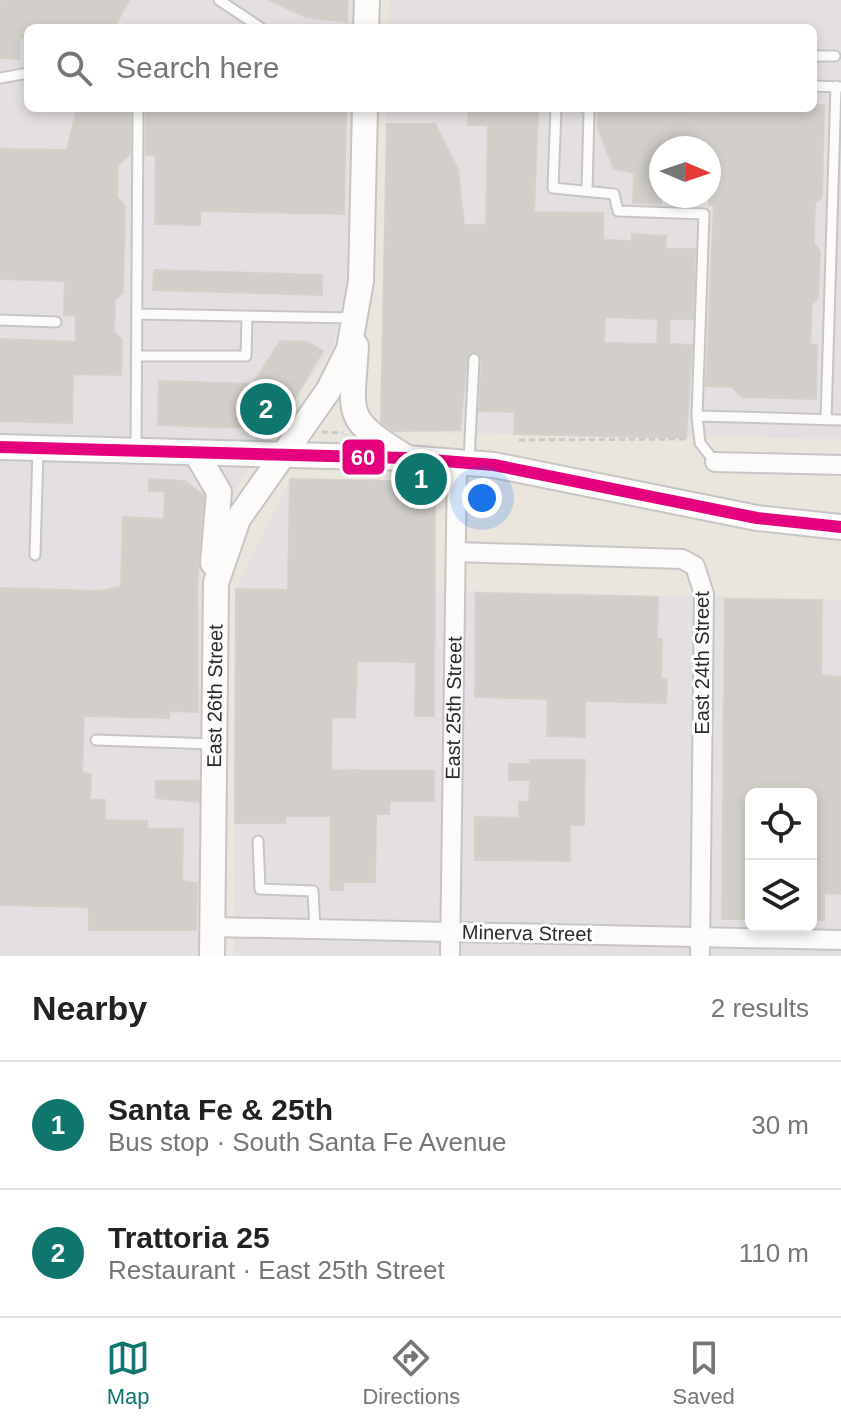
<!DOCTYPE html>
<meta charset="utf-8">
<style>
body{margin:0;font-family:Helvetica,sans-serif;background:#f2f2f2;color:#222}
.controls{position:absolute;right:24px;bottom:24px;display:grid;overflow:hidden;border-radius:12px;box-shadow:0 4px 12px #0003}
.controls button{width:72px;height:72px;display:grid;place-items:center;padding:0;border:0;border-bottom:2px solid #e0e0e0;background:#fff;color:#222;font:40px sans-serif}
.compass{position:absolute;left:649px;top:136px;width:72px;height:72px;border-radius:50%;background:#fff;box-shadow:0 4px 12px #0003;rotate:92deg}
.you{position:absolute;left:482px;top:498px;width:28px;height:28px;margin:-20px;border:6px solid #fff;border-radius:50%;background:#1a73e8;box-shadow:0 0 0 12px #1a73e833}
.badge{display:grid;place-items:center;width:52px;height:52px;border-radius:50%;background:#0f766e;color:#fff;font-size:26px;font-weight:700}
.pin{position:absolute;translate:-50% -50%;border:4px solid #fff;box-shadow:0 2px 8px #0006}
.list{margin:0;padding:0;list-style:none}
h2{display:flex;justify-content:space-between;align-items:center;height:104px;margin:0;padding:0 32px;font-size:34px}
h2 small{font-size:26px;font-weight:400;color:#767676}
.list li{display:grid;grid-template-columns:52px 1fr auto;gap:24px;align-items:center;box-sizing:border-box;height:128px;padding:0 32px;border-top:2px solid #e0e0e0}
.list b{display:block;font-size:30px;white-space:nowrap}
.list p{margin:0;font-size:26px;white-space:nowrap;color:#767676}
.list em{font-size:26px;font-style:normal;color:#767676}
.icon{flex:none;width:44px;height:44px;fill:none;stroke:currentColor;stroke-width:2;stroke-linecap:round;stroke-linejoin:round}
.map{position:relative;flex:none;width:841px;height:956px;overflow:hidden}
.search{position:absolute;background:#fff;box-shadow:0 4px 12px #0003;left:24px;right:24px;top:24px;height:88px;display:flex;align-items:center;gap:20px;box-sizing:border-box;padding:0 28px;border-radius:12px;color:#767676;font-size:30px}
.sheet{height:360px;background:#fff}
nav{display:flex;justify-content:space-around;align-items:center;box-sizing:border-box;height:112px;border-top:2px solid #e0e0e0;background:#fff;font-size:22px;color:#767676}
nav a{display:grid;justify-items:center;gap:4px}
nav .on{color:#0f766e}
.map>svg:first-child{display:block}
.industrial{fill:#e4e0e2;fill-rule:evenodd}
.building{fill:#d2cfca;stroke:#d4d1cb;stroke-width:2;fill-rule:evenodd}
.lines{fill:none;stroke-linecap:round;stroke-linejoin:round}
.lane-casing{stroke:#c6c5c5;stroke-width:13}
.street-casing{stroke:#c6c5c5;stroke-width:22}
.secondary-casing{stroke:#c6c5c5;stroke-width:28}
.path{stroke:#cac9c8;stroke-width:3;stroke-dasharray:6 4;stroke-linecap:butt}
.lane{stroke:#fcfbfa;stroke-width:9}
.street{stroke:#fcfbfa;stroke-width:18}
.secondary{stroke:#fcfbfa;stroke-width:24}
.bus-1-casing{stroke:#fff;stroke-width:18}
.bus-1{stroke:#e5007d;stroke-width:12}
.labels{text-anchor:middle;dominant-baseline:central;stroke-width:6;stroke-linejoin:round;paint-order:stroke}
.street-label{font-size:20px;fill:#2a2a2a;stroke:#fff}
.line-badge{stroke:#fff;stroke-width:3}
.badge-label{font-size:22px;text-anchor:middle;font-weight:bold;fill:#fff}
</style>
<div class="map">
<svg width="841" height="956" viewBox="0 0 841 956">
<rect width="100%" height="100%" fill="#eae6de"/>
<path class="industrial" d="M 0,0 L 355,0 L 355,28 L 28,28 L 28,108 L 354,108 L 351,276 L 331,351 L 276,425 L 221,513 L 203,593 L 199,956 L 0,956 Z
M 389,0 L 841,0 L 841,439 L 380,432 L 387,108 L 813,108 L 813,28 L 388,28 ZM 661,148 L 709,148 L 709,196 L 661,196 Z
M 290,479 L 432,482 L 435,488 L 436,590 L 841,600 L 841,956 L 234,956 L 236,589 ZM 751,794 L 811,794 L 811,926 L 751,926 Z"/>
<path class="building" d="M 0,0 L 129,0 L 114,28 L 28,28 L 28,38 L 20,38 L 19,59 L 0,58 Z
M 269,0 L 348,0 L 347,22 L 306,17 Z
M 813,105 L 824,105 L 822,197 L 815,203 L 814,231 L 814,244 L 820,251 L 818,298 L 812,304 L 810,344 L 817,345 L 816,399 L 742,397 L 732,387 L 706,386 L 714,205 L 709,205 L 709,148 L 661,148 L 661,204 L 633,203 L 634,173 L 614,169 L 598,129 L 598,110 L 675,112 L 675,108 L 688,108 L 688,112 L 717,113 L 717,108 L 813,108 Z
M 77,108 L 130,108 L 130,153 L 118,165 L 117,198 L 125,206 L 123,292 L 115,300 L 114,332 L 122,340 L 121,375 L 73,374 L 72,423 L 0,421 L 0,339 L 76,342 L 76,315 L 64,315 L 65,281 L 0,279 L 0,149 L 67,150 Z
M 146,108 L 346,108 L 344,214 L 200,211 L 200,225 L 155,224 L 156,155 L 146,155 Z
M 469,108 L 538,108 L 534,212 L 603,213 L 603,240 L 632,241 L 632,234 L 666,236 L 665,249 L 695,249 L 693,319 L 670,319 L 669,344 L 692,345 L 686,438 L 514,434 L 515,412 L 479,411 L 482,359 L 475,352 L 467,358 L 460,430 L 393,431 L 381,422 L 387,124 L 435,124 L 458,169 L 464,225 L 486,225 L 488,125 L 468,125 ZM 605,317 L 658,319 L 657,344 L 604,343 Z
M 154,270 L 322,275 L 322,295 L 153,290 Z
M 280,341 L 308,342 L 323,351 L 293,401 L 290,399 L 282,413 L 275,409 L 262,416 L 261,424 L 245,423 L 245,428 L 158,425 L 159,381 L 253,384 Z
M 149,479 L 185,481 L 204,496 L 197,587 L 198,712 L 169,711 L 169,718 L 84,716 L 82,773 L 91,774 L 90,800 L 105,800 L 105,820 L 147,821 L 147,829 L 183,829 L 182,881 L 197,883 L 196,930 L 89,930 L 89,907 L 0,905 L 0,588 L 99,591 L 121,587 L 123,517 L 164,519 L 165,491 L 149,491 Z
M 290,479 L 432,482 L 435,488 L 434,716 L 415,716 L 416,662 L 357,661 L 355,718 L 332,717 L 331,770 L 434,771 L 434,801 L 390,801 L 389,814 L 376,814 L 375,882 L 343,882 L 343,890 L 330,890 L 331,816 L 285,816 L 285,823 L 235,823 L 236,589 L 288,590 Z
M 476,593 L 658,597 L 657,639 L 662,639 L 661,679 L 667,679 L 666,703 L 585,701 L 585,737 L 547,736 L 548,699 L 475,697 Z
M 725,599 L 822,600 L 821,675 L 841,677 L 841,894 L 824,893 L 824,920 L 811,920 L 811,794 L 751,794 L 751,919 L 722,919 Z
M 530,760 L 585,760 L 584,825 L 570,825 L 570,861 L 475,860 L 475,817 L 519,818 L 519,802 L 529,802 L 530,780 L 509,780 L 509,764 L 530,764 Z
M 156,781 L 199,781 L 199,802 L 156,798 Z"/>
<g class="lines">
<g class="lane-casing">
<path id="lane" d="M 219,0 L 261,28
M 813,56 L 835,56
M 0,78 L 28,73
M 813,86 L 841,87
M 556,108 L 553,188 L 614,194 L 618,211 L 704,214 L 697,416 L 841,420
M 585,108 L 589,111 L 587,190
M 137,314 L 354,318
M 0,320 L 56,322
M 137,356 L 246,356 L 247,317
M 697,416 L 700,443 L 715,462
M 826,420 L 836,86
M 136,448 L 138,108
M 469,460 L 474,359
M 35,555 L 38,448
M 96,740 L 214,744
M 258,841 L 260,889 L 313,891 L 315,929"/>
</g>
<g class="street-casing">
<g id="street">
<path d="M 715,462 L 841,465"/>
<path d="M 456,552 L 682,559 L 695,566 L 704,594 L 700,956"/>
<path d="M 213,927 L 841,940"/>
<path id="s1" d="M 450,956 L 457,462"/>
</g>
</g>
<g class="secondary-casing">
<g id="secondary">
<path d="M 366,28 L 367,0"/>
<path d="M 356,346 C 352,416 342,417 404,456"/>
<path d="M 0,447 L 406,458 L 494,465 L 757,518 L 841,527"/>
<path d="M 196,453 L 219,492 L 213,563"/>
<path id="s2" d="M 212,956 L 216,583 L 238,519 L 328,391 L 349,349 L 361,281 L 365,108"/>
</g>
</g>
<path class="path" d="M 322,432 L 343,433
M 519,440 L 688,439"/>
<use href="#lane" class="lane"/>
<use href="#street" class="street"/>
<use href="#secondary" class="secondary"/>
<g class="bus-1-casing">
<path id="bus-1" d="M 0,447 L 406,458 L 494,465 L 757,518 L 841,527"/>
</g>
<use href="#bus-1" class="bus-1"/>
</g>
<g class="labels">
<g class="street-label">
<text transform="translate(702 663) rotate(-90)">East 24th Street</text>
<text stroke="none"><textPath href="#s2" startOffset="260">East 26th Street</textPath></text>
<text stroke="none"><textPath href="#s1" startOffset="248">East 25th Street</textPath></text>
<text transform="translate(527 933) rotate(1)">Minerva Street</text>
</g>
</g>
<rect class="line-badge" x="341" y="438" width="45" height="38" rx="8" fill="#e5007d"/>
<g class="badge-label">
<text x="363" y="465">60</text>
</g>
</svg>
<div class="controls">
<button><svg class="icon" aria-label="locate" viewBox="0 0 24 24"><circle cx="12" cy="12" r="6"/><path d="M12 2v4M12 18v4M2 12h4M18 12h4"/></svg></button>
<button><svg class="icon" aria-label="layers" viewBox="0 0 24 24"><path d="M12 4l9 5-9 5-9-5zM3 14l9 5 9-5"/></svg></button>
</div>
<svg class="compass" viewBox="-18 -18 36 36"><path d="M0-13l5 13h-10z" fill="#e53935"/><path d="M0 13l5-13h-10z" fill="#767676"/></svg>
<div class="you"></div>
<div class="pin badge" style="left:421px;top:479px">1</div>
<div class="pin badge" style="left:266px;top:409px">2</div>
<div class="search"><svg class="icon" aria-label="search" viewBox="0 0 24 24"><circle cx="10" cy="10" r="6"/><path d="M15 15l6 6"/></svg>Search here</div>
</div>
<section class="sheet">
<h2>Nearby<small>2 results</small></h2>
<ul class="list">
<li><span class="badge">1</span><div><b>Santa Fe &amp; 25th</b><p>Bus stop · South Santa Fe Avenue</p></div><em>30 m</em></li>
<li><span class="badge">2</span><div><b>Trattoria 25</b><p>Restaurant · East 25th Street</p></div><em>110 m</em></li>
</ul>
</section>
<nav>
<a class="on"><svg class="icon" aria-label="map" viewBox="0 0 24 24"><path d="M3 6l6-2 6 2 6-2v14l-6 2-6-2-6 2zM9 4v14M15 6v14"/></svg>Map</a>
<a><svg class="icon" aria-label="directions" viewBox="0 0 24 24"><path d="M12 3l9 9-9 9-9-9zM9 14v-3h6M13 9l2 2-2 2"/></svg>Directions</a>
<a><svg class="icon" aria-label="saved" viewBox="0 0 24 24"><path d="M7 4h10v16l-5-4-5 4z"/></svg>Saved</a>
</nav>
